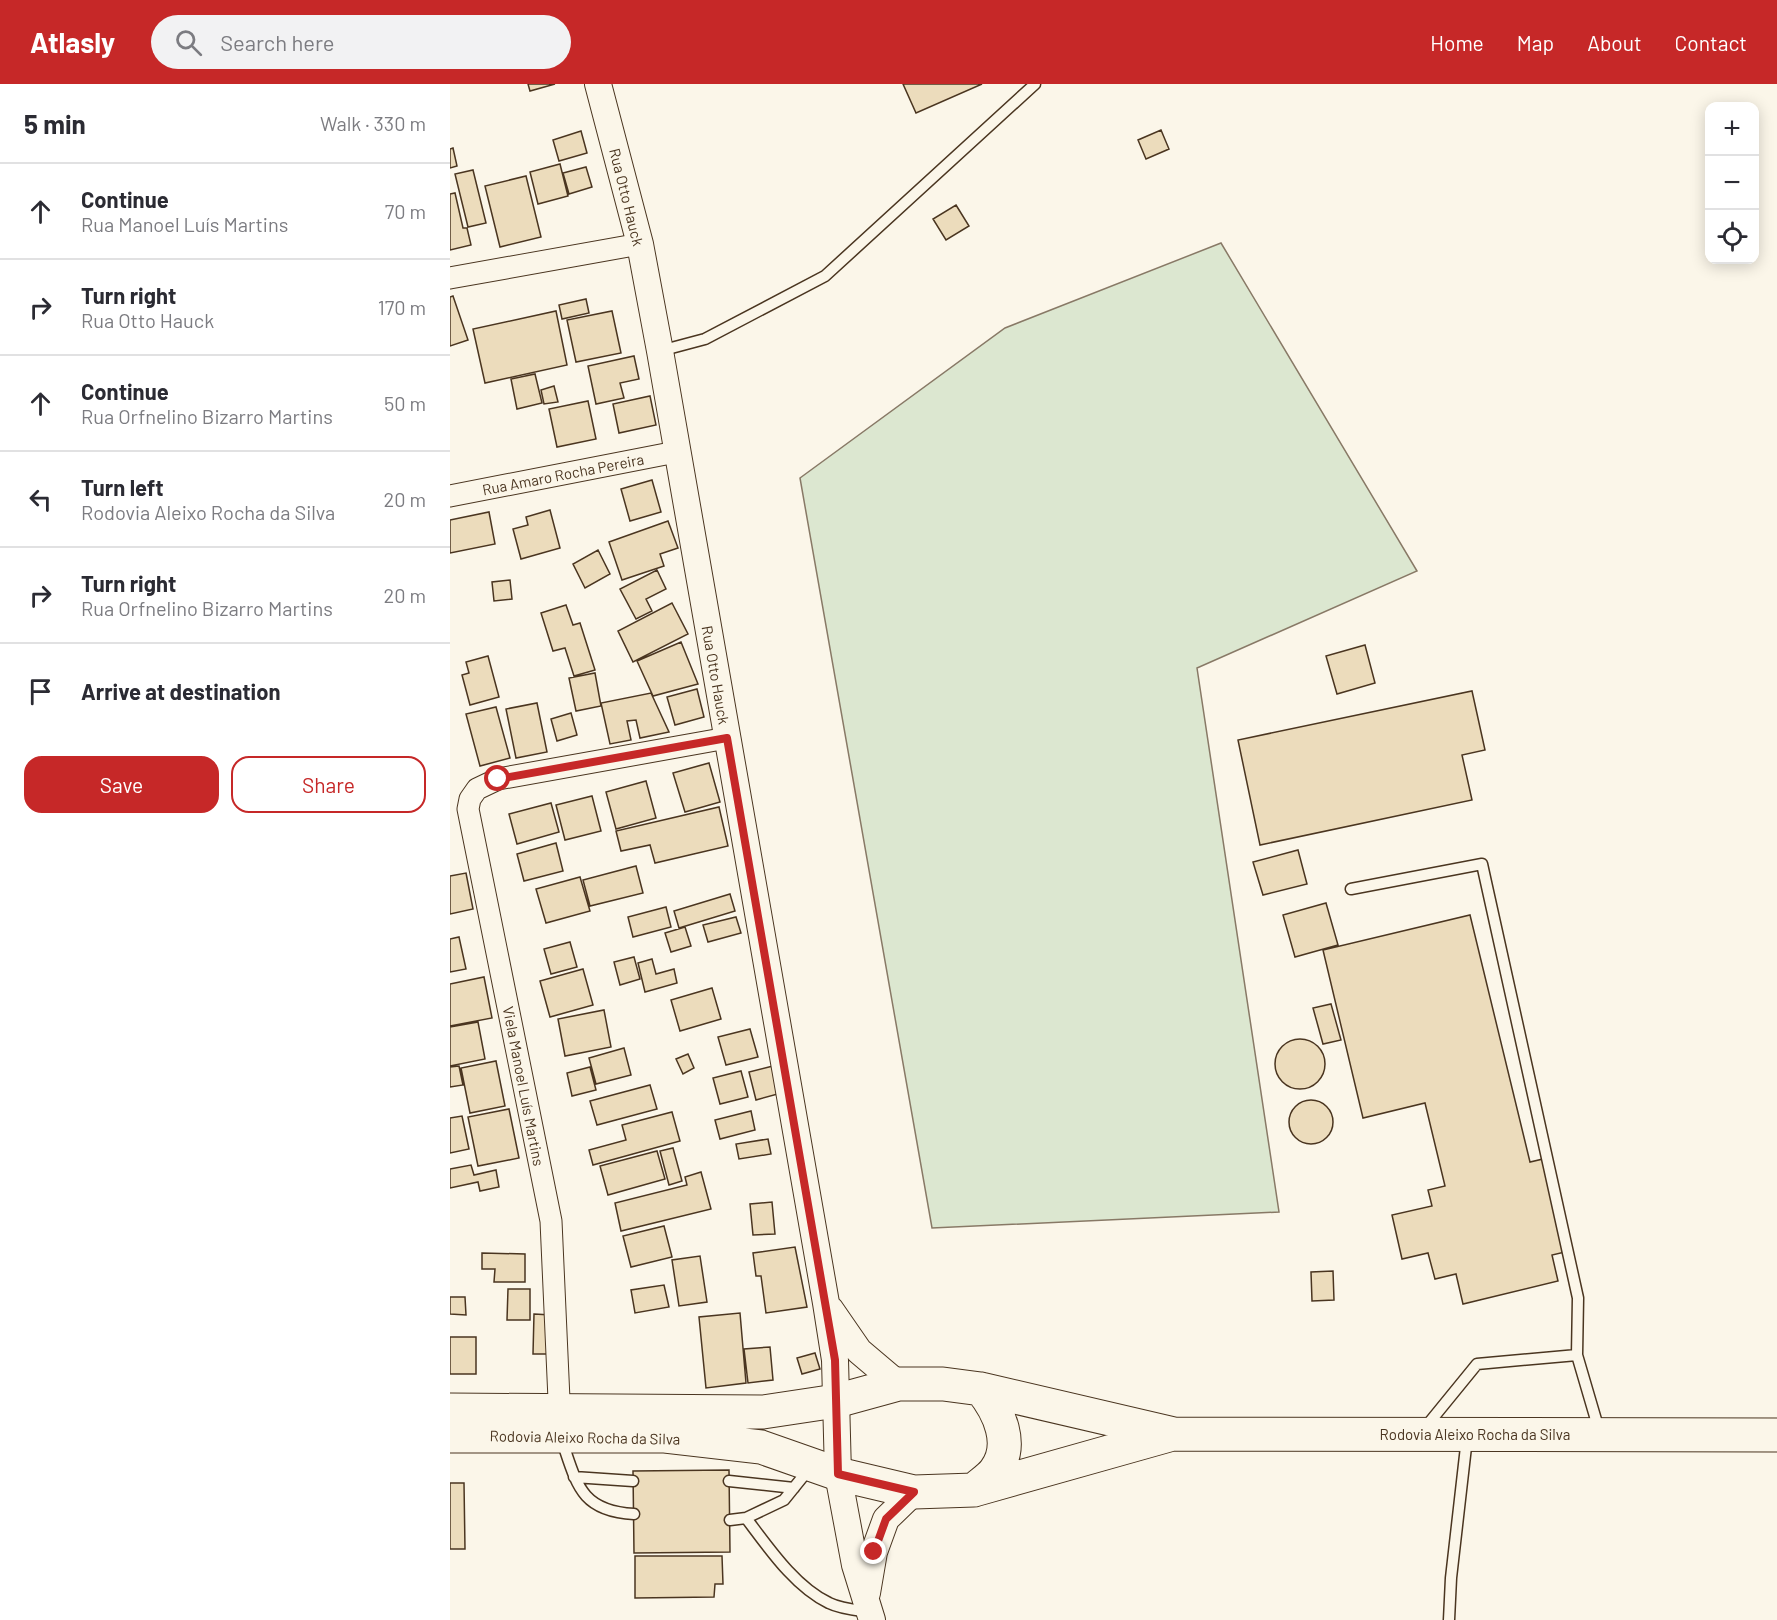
<!DOCTYPE html>
<meta charset="utf-8">
<style>
body{margin:0;font-family:Barlow,sans-serif;background:#f2f2f3;color:#2b2b33}
.controls{position:absolute;right:18px;top:18px;display:grid;overflow:hidden;border-radius:12px;box-shadow:0 3px 15px #0003}
.controls button{width:54px;height:54px;display:grid;place-items:center;padding:0;border:0;border-bottom:2px solid #e1e1e2;background:#fff;color:#2b2b33;font:30px sans-serif}
.stop{position:absolute;width:18px;height:18px;margin:-14px;border:4px solid #c62828;border-radius:50%;background:#fff}
.stop.end{background:#c62828;border-color:#fff;box-shadow:0 2px 6px #0008}
.list{margin:0;padding:0;list-style:none}
h2{display:flex;justify-content:space-between;align-items:center;height:78px;margin:0;padding:0 24px;font-size:26px}
h2 small{font-size:20px;font-weight:400;color:#7c7c81}
.list li{display:grid;grid-template-columns:39px 1fr auto;gap:18px;align-items:center;box-sizing:border-box;height:96px;padding:0 24px;border-top:2px solid #e1e1e2}
.list b{display:block;font-size:22px;white-space:nowrap}
.list p{margin:0;font-size:20px;white-space:nowrap;color:#7c7c81}
.list em{font-size:20px;font-style:normal;color:#7c7c81}
.actions{display:flex;gap:12px;padding:18px 24px}
.actions a{flex:1;padding:14px 0;border:2px solid #c62828;border-radius:18px;text-align:center;font-size:21px;color:#c62828}
.actions .main{background:#c62828;color:#fff}
.icon{flex:none;width:33px;height:33px;fill:none;stroke:currentColor;stroke-width:2;stroke-linecap:round;stroke-linejoin:round}
.map{position:relative;flex:none;width:1327px;height:1536px;overflow:hidden}
header{display:flex;align-items:center;gap:36px;box-sizing:border-box;height:84px;padding:0 30px;background:#c62828;color:#fff}
header strong{font-size:28px}
nav{display:flex;gap:33px;margin-inline-start:auto;font-size:21px}
.search{width:420px;height:54px;background:#f2f2f3;display:flex;align-items:center;gap:15px;box-sizing:border-box;padding:0 21px;border-radius:33px;color:#7c7c81;font-size:22px}
main{display:flex}
aside{flex:1;background:#fff}
.map>svg:first-child{display:block}
.green{fill:#dce7d0;stroke:#887966;stroke-width:1.5}
.building{fill:#ecdcbc;stroke:#4a3520;stroke-width:1.5}
.lines{fill:none;stroke-linecap:round;stroke-linejoin:round}
.service-casing{stroke:#4a3520;stroke-width:13}
.minor-casing{stroke:#4a3520;stroke-width:23}
.tertiary-casing{stroke:#4a3520;stroke-width:28}
.primary-casing{stroke:#4a3520;stroke-width:35}
.service{stroke:#fbf6e9;stroke-width:10}
.minor{stroke:#fbf6e9;stroke-width:21}
.tertiary{stroke:#fbf6e9;stroke-width:26}
.primary{stroke:#fbf6e9;stroke-width:33}
.route{stroke:#c62828;stroke-width:8}
.labels{text-anchor:middle;dominant-baseline:central;stroke-width:4.5;stroke-linejoin:round;paint-order:stroke}
.street-label{font-size:15px;fill:#4a3520;stroke:#fbf6e9}
</style>
<header>
<strong>Atlasly</strong>
<div class="search"><svg class="icon" aria-label="search" viewBox="0 0 24 24"><circle cx="10" cy="10" r="6"/><path d="M15 15l6 6"/></svg>Search here</div>
<nav><a>Home</a><a>Map</a><a>About</a><a>Contact</a></nav>
</header>
<main>
<aside>
<h2>5 min<small>Walk · 330 m</small></h2>
<ul class="list">
<li><svg class="icon" aria-label="ahead" viewBox="0 0 24 24"><path d="M12 20V5M6 11l6-6 6 6"/></svg><div><b>Continue</b><p>Rua Manoel Luís Martins</p></div><em>70 m</em></li>
<li><svg class="icon" aria-label="right" viewBox="0 0 24 24"><path d="M7 20v-9h11M14 6l5 5-5 5"/></svg><div><b>Turn right</b><p>Rua Otto Hauck</p></div><em>170 m</em></li>
<li><svg class="icon" aria-label="ahead" viewBox="0 0 24 24"><path d="M12 20V5M6 11l6-6 6 6"/></svg><div><b>Continue</b><p>Rua Orfnelino Bizarro Martins</p></div><em>50 m</em></li>
<li><svg class="icon" aria-label="left" viewBox="0 0 24 24"><path d="M17 20v-9H6M10 6l-5 5 5 5"/></svg><div><b>Turn left</b><p>Rodovia Aleixo Rocha da Silva</p></div><em>20 m</em></li>
<li><svg class="icon" aria-label="right" viewBox="0 0 24 24"><path d="M7 20v-9h11M14 6l5 5-5 5"/></svg><div><b>Turn right</b><p>Rua Orfnelino Bizarro Martins</p></div><em>20 m</em></li>
<li><svg class="icon" aria-label="arrive" viewBox="0 0 24 24"><path d="M6 21V4h12l-3 4 3 4H6"/></svg><div><b>Arrive at destination</b></div></li>
</ul>
<div class="actions"><a class="main">Save</a><a>Share</a></div>
</aside>
<div class="map">
<svg width="1327" height="1536" viewBox="0 0 1327 1536">
<rect width="100%" height="100%" fill="#fbf6e9"/>
<path class="green" d="M 771,159 L 967,487 L 747,584 L 829,1128 L 482,1144 L 350,394 L 555,244 Z"/>
<path class="building" d="M 78,0 L 105,0 L 80,7 Z
M 453,0 L 532,0 L 466,29 Z
M 711,46 L 719,65 L 696,75 L 688,56 Z
M 131,47 L 137,69 L 109,77 L 103,56 Z
M 3,64 L 7,82 L 0,84 L 0,65 Z
M 110,80 L 118,112 L 88,120 L 80,88 Z
M 136,83 L 142,103 L 119,110 L 113,89 Z
M 23,86 L 36,139 L 18,143 L 5,90 Z
M 76,92 L 91,153 L 50,163 L 35,102 Z
M 5,109 L 13,144 L 17,144 L 21,161 L 0,166 L 0,110 Z
M 506,121 L 519,142 L 496,156 L 483,135 Z
M 3,212 L 18,256 L 0,262 L 0,213 Z
M 136,215 L 139,229 L 112,235 L 109,221 Z
M 106,227 L 117,281 L 35,299 L 23,245 Z
M 162,227 L 171,269 L 126,278 L 117,236 Z
M 184,272 L 189,295 L 170,299 L 174,314 L 146,320 L 138,282 Z
M 85,290 L 92,319 L 67,325 L 61,295 Z
M 104,302 L 108,318 L 94,320 L 91,306 Z
M 200,312 L 206,341 L 169,349 L 163,320 Z
M 138,317 L 146,355 L 107,363 L 99,325 Z
M 202,396 L 211,428 L 180,437 L 171,405 Z
M 100,426 L 110,464 L 71,475 L 63,445 L 78,441 L 76,433 Z
M 39,428 L 45,460 L 0,469 L 0,436 Z
M 218,437 L 228,464 L 210,470 L 214,482 L 172,496 L 159,458 Z
M 148,466 L 160,490 L 135,504 L 123,480 Z
M 207,486 L 216,505 L 196,515 L 202,527 L 186,535 L 170,505 Z
M 60,496 L 62,515 L 44,517 L 42,498 Z
M 222,519 L 238,550 L 183,578 L 168,547 Z
M 116,521 L 123,541 L 130,539 L 145,586 L 124,592 L 115,564 L 103,567 L 91,529 Z
M 231,558 L 248,600 L 203,612 L 187,577 Z
M 915,561 L 925,599 L 887,610 L 876,572 Z
M 38,572 L 49,613 L 20,621 L 12,591 L 19,589 L 16,578 Z
M 145,589 L 151,622 L 126,627 L 119,594 Z
M 247,605 L 254,633 L 225,641 L 217,613 Z
M 1022,607 L 1035,666 L 1012,671 L 1022,716 L 810,761 L 788,656 Z
M 201,609 L 219,648 L 190,654 L 186,636 L 177,637 L 181,656 L 160,660 L 151,619 Z
M 87,619 L 97,668 L 66,674 L 56,625 Z
M 46,623 L 60,674 L 30,682 L 16,630 Z
M 121,629 L 127,651 L 107,657 L 101,635 Z
M 259,679 L 270,718 L 235,728 L 223,689 Z
M 196,697 L 206,734 L 166,745 L 156,708 Z
M 142,712 L 151,747 L 115,756 L 106,721 Z
M 101,719 L 109,748 L 67,760 L 59,730 Z
M 269,723 L 278,762 L 205,779 L 200,761 L 171,767 L 166,747 Z
M 106,759 L 113,787 L 74,797 L 67,770 Z
M 848,766 L 857,800 L 813,811 L 803,778 Z
M 186,782 L 193,809 L 140,822 L 133,796 Z
M 16,789 L 23,825 L 0,830 L 0,792 Z
M 130,793 L 140,827 L 96,839 L 86,805 Z
M 280,810 L 285,827 L 229,844 L 224,827 Z
M 876,819 L 888,861 L 845,873 L 833,831 Z
M 216,823 L 221,843 L 183,853 L 178,833 Z
M 1020,831 L 1080,1078 L 1093,1075 L 1115,1168 L 1102,1171 L 1108,1197 L 1013,1220 L 1006,1190 L 985,1195 L 978,1169 L 952,1175 L 942,1131 L 982,1122 L 978,1106 L 995,1102 L 975,1019 L 913,1034 L 873,866 Z
M 286,833 L 291,849 L 258,858 L 253,841 Z
M 235,843 L 241,862 L 221,868 L 215,849 Z
M 9,853 L 16,885 L 0,888 L 0,855 Z
M 120,858 L 127,883 L 101,890 L 94,865 Z
M 184,873 L 190,895 L 170,901 L 164,878 Z
M 202,875 L 206,890 L 224,885 L 227,899 L 195,908 L 188,879 Z
M 133,885 L 143,921 L 100,933 L 90,897 Z
M 34,893 L 42,934 L 0,942 L 0,900 Z
M 262,904 L 271,935 L 230,947 L 221,916 Z
M 881,920 L 891,956 L 873,960 L 863,924 Z
M 154,926 L 161,963 L 115,972 L 108,935 Z
M 28,938 L 35,975 L 0,982 L 0,943 Z
M 300,945 L 308,973 L 276,981 L 268,953 Z
M825 980a25 25 0 1 1 50 0a25 25 0 1 1-50 0Z
M 174,964 L 181,991 L 146,1000 L 139,974 Z
M 238,970 L 244,984 L 233,990 L 226,975 Z
M 46,977 L 55,1022 L 20,1029 L 11,984 Z
M 327,981 L 335,1008 L 306,1016 L 299,988 Z
M 9,982 L 13,1001 L 0,1003 L 0,983 Z
M 140,983 L 146,1006 L 122,1012 L 117,989 Z
M 291,987 L 298,1013 L 270,1020 L 263,994 Z
M 200,1001 L 207,1025 L 147,1041 L 140,1017 Z
M839 1038a22 22 0 1 1 44 0a22 22 0 1 1-44 0Z
M 59,1025 L 69,1074 L 28,1082 L 18,1033 Z
M 301,1027 L 305,1046 L 270,1055 L 265,1036 Z
M 222,1028 L 230,1057 L 143,1081 L 139,1066 L 176,1056 L 172,1041 Z
M 12,1032 L 19,1065 L 0,1069 L 0,1034 Z
M 318,1055 L 321,1070 L 289,1075 L 286,1060 Z
M 223,1064 L 232,1097 L 219,1101 L 210,1067 Z
M 207,1067 L 215,1095 L 158,1111 L 150,1082 Z
M 21,1081 L 24,1091 L 46,1086 L 49,1103 L 30,1107 L 28,1098 L 0,1104 L 0,1085 Z
M 251,1088 L 261,1125 L 171,1147 L 165,1119 L 237,1101 L 235,1093 Z
M 322,1118 L 325,1150 L 303,1151 L 300,1120 Z
M 214,1142 L 222,1173 L 181,1183 L 173,1152 Z
M 345,1163 L 357,1223 L 316,1229 L 311,1192 L 306,1192 L 303,1169 Z
M 32,1169 L 75,1170 L 75,1198 L 44,1198 L 45,1185 L 32,1185 Z
M 250,1172 L 257,1218 L 229,1222 L 222,1176 Z
M 883,1187 L 884,1216 L 862,1217 L 861,1188 Z
M 214,1201 L 219,1223 L 185,1229 L 181,1206 Z
M 58,1205 L 80,1205 L 80,1236 L 57,1236 Z
M 0,1213 L 15,1213 L 16,1231 L 0,1230 Z
M 290,1229 L 296,1299 L 256,1304 L 249,1233 Z
M 84,1230 L 101,1231 L 101,1270 L 83,1270 Z
M 0,1253 L 26,1253 L 26,1290 L 0,1290 Z
M 320,1263 L 323,1296 L 298,1299 L 294,1265 Z
M 365,1269 L 370,1285 L 352,1290 L 347,1274 Z
M 279,1386 L 280,1468 L 184,1469 L 183,1387 Z
M 0,1399 L 14,1399 L 15,1465 L 0,1465 Z
M 185,1472 L 272,1472 L 273,1500 L 265,1500 L 264,1513 L 185,1514 Z"/>
<g class="lines">
<g class="service-casing">
<path id="service" d="M 210,267 L 255,255 L 375,192 L 585,0
M 901,805 L 1032,780 L 1128,1214 L 1127,1271
M 974,1345 L 1027,1280 L 1127,1271 L 1149,1346
M 112,1357 C 127,1401 131,1427 184,1430
M 124,1393 L 183,1397
M 279,1397 L 344,1404
M 296,1434 C 318,1463 345,1503 379,1519 C 391,1525 406,1526 420,1528
M 280,1436 L 296,1434 L 334,1416 L 359,1385
M 999,1536 L 1001,1494 L 1017,1354"/>
</g>
<g class="minor-casing">
<path id="minor" d="M 0,194 L 190,160
M 0,412 L 226,368
M 110,1338 L 101,1137 L 18,725 L 20,715 L 27,705 L 48,695 L 277,654"/>
</g>
<g class="tertiary-casing">
<path id="tertiary" d="M 148,0 L 190,160 L 210,267 L 376,1219 L 385,1276 L 388,1390 L 405,1481 L 422,1536
M 380,1225 L 409,1267 L 448,1300
M 417,1509 L 424,1468 L 436,1435 L 464,1408"/>
</g>
<g class="primary-casing">
<path id="primary" d="M 0,1326 L 313,1328 L 386,1317 L 448,1300 L 493,1300 L 531,1305 L 724,1350 L 1327,1351
M 0,1352 L 215,1352 L 311,1363 L 388,1390 L 464,1408 L 524,1406 L 719,1351
M 524,1406 C 530,1400 540,1394 545,1387 C 565,1361 549,1327 531,1305"/>
</g>
<use href="#service" class="service"/>
<use href="#minor" class="minor"/>
<use href="#tertiary" class="tertiary"/>
<use href="#primary" class="primary"/>
</g>
<g class="lines">
<path class="route" d="M 48,695 L 277,654 L 385,1276 L 388,1390 L 464,1408 L 436,1435 L 424,1468"/>
</g>
<g class="labels">
<g class="street-label">
<text transform="translate(177 113) rotate(76)">Rua Otto Hauck</text>
<text transform="translate(113 390) rotate(-11)">Rua Amaro Rocha Pereira</text>
<text transform="translate(266 591) rotate(80)">Rua Otto Hauck</text>
<text transform="translate(74 1002) rotate(79)">Viela Manoel Luís Martins</text>
<text x="1025" y="1350">Rodovia Aleixo Rocha da Silva</text>
<text transform="translate(135 1353) rotate(1)">Rodovia Aleixo Rocha da Silva</text>
</g>
</g>
</svg>
<div class="controls">
<button>+</button>
<button>−</button>
<button><svg class="icon" aria-label="locate" viewBox="0 0 24 24"><circle cx="12" cy="12" r="6"/><path d="M12 2v4M12 18v4M2 12h4M18 12h4"/></svg></button>
</div>
<div class="stop" style="left:48px;top:695px"></div>
<div class="stop end" style="left:424px;top:1468px"></div>
</div>
</main>
